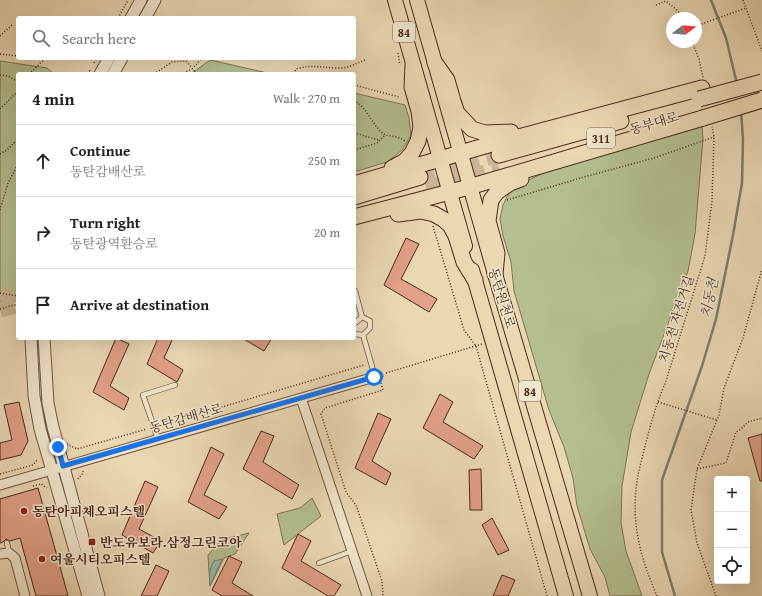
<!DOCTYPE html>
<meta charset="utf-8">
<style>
body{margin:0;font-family:"Gentium Book Plus","Noto Serif KR",serif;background:#f6f6f6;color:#202124}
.controls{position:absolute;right:12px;bottom:12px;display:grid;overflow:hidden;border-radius:4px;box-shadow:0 4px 16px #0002}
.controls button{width:36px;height:36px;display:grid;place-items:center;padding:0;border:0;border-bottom:1px solid #e0e0e0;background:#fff;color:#202124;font:20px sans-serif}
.compass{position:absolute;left:666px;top:12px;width:36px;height:36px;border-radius:50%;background:#fff;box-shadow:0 4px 16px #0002;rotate:74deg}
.stop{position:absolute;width:12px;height:12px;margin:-9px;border:3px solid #1a73e8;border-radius:50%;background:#fff}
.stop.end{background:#1a73e8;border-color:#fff;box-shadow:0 1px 4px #0008}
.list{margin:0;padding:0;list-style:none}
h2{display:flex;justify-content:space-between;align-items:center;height:52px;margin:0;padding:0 16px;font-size:17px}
h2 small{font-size:13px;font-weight:400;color:#757577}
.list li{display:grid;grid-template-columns:26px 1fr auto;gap:12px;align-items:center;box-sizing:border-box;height:72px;padding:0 16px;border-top:1px solid #e0e0e0}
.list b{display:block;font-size:15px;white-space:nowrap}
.list p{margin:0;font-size:13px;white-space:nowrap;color:#757577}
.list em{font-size:13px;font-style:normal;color:#757577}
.icon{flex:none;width:22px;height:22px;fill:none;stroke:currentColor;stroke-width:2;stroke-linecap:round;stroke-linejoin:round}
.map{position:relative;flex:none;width:762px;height:596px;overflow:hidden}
.search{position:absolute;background:#fff;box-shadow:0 4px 16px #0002;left:16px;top:16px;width:340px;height:44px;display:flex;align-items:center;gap:10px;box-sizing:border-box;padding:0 14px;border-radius:4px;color:#757577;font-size:15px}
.panel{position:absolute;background:#fff;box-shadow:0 4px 16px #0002;left:16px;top:72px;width:340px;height:268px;border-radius:4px}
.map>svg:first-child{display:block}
.green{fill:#b4bf8f;stroke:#7f7454}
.water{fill:#98b9b0;stroke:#797f74}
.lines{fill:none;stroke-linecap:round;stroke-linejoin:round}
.stream{stroke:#797f74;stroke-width:2.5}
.building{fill:#e2a188;stroke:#4a291a}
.trunk-tunnel{stroke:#cab594;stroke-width:15;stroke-dasharray:15 8;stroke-linecap:butt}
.service-casing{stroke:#725540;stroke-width:6}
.minor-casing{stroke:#725540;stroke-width:11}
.tertiary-casing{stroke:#725540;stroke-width:13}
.primary-casing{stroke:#4a291a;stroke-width:16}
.trunk-casing{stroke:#4a291a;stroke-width:17}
.path{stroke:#4a291a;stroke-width:1.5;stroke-dasharray:1 2;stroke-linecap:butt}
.service{stroke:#f1e6ce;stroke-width:4.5}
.minor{stroke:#f1e6ce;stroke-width:9}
.tertiary{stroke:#f1e6ce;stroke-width:11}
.primary{stroke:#ead8b3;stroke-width:14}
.trunk{stroke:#ead8b3;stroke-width:15}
.trunk-bridge-casing{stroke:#4a291a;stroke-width:17;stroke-linecap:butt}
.trunk-bridge{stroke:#ead8b3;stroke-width:15}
.route{stroke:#1a73e8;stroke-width:5}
.poi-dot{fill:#8f2418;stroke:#f1e6ce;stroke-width:1.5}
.labels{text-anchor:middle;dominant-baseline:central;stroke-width:3;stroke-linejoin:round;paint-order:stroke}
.shield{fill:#f1e6ce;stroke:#7c6250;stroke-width:1}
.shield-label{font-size:12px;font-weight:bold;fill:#4a291a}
.street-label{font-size:13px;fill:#4a291a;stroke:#f1e6ce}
.poi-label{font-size:13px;font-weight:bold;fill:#4a291a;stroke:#f1e6ce;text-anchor:start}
.water-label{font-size:14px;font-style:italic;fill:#5a4638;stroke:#f1e6ce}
</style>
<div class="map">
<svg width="762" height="596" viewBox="0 0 762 596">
<rect width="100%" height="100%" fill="#ead8b3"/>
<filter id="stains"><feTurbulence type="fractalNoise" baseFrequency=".005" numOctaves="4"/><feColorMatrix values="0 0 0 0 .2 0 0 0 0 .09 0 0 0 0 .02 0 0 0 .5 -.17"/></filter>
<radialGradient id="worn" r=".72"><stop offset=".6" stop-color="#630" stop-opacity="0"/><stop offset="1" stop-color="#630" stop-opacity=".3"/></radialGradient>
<path class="green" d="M 210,60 L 272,74 L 191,74 Z
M 0,61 L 47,68 L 54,74 L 18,74 L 18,300 L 0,304 Z
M 354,93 L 405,105 L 409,118 L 411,135 L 402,150 L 387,162 L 354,172 Z
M 702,126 L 703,139 L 695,234 L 688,271 L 649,374 L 631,432 L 622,486 L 621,523 L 626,551 L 642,596 L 610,596 L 605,577 L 590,549 L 577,506 L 573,478 L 564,447 L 549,410 L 514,291 L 511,262 L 503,236 L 500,219 L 503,205 L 511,189 L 543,173 Z
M 312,498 L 321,516 L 284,545 L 277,514 L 300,508 Z
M 249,533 L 235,554 L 224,558 L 210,586 L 208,555 L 221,540 Z"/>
<path class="water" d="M 222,559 L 210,586 C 209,576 209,570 214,561 Z"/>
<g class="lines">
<path class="stream" d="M 711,0 L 726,38 L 737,84
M 675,596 L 662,552 L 662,480 L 702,366 L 716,319 L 733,235 L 742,183 L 743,139 L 741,112"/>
</g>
<path class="building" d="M 406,238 L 419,244 L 401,279 L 437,299 L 429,312 L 384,285 Z
M 116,338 L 129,344 L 110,386 L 129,398 L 124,410 L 93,392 Z
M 158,338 L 173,338 L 164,358 L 183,370 L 177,382 L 147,364 Z
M 242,338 L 272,338 L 264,351 Z
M 440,394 L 453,402 L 443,422 L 483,446 L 474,459 L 423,428 Z
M 19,402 L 28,441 L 21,455 L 0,460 L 0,443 L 12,440 L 4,405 Z
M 378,413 L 391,419 L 372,461 L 391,473 L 386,485 L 355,468 Z
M 261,431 L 274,436 L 263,462 L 299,485 L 292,499 L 243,469 Z
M 762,434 L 762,481 L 760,481 L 748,438 Z
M 211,447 L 224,454 L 204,495 L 227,507 L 219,519 L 188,502 Z
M 481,469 L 482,510 L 470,510 L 469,470 Z
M 145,481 L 158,487 L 139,529 L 161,541 L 153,553 L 122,535 Z
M 38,488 L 64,581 L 68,596 L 36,596 L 20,538 L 10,541 L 6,539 L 3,542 L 0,543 L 0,499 Z
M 492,518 L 509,550 L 498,555 L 482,525 Z
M 298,534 L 311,541 L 301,561 L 341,585 L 334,596 L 328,596 L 282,568 Z
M 229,556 L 242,562 L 232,583 L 253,596 L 222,596 L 212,590 Z
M 156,565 L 169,571 L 157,596 L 141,596 Z
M 502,575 L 515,580 L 508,596 L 493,596 Z"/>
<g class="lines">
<path class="trunk-tunnel" d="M 420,177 L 499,155
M 426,188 L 499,168
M 0,299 L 18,294
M 0,310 L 18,305"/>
<g class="service-casing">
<path id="service" d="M 355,291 L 362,317
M 354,324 L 362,317 L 370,321 L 370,328 L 363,335 L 354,334
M 363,335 L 375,377
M 158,439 L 143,395 L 175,385
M 7,543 L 9,553
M 319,563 L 352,551"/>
</g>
<g class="minor-casing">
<path id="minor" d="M 301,398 L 367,596
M 0,485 L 378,376
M 0,554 L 9,553 L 15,558 L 25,596"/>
</g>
<g class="tertiary-casing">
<path id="tertiary" d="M 131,18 L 141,0
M 145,18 L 155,0
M 100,74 L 109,58
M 113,74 L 122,58
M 31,338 L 34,396 L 40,429 L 88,596
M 44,338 L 48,403 L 53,427 L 99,596"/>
</g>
<g class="primary-casing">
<path id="primary" d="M 395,0 L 465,246
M 417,0 L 495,274 L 590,596
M 472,270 L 566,596"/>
</g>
<g class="trunk-casing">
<path id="trunk" d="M 435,63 L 447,80 L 453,101 L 457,113 L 472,129 L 485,133 L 511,132
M 499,155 L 621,121
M 392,168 L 405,161 L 412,153 L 418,141 L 421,127 L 419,111 L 412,87 L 413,65
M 354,184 L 488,145 L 702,88
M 354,197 L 420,177
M 398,214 L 421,211 L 434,214 L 443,219 L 450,225 L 456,236 L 464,262 L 475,280
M 354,217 L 469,187 L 703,118
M 495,274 L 497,253 L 488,221 L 491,200 L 497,192 L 510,183 L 521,179"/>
</g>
<path class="path" d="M 743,0 L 762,51
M 656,5 L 666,1 L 678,11 L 682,18
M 118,18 L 128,0
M 696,26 L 746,8
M 0,36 L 12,25
M 692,42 L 699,59 L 703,78
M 398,53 L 400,65
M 0,54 L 18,56
M 28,58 L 37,59 L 42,58
M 94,63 L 97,58
M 29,74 L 46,58
M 88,74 L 90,70
M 154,74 L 172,62 L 186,61 L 197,74
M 181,74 L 192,69 L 202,58
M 294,74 L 296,69 C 311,64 323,68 338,68 C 348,69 356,63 365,60
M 294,74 L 298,74
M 0,75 L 8,76 L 18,82
M 354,85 L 399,97
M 354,101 C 365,104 373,127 384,134 C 389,137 397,135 405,141
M 0,109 L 18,91
M 354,133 L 379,140
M 354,150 L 377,143 L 385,135
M 0,154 L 7,150 L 18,139
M 507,200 L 584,177 L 654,158 L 714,137
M 0,210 L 8,183 L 18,164
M 433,226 L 464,330 L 476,346 L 547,596
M 0,293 L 18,296
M 0,309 L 18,304
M 386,373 L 482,344
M 381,383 L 383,390 L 325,408 L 321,414 L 346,492 L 356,505 L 382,581 L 383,596
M 658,402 L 717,420
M 161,425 L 364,365
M 67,444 L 77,449 L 147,429
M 697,469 L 726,463 L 736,432 L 741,429 L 748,422 L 762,418
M 0,474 L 33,465 L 38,459
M 78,479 L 83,473 L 83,471
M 33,486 L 41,484 L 47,488
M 657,596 C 640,556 631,524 637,481 C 639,468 643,455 646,442 C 652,421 656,404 665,384 L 705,256 L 712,201 L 714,137 L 712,127
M 716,596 L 697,543 L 691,510 L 697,469 L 719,415 L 724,388 L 743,338 L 762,269"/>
<use href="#service" class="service"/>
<use href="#minor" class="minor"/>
<use href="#tertiary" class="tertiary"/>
<use href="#primary" class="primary"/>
<use href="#trunk" class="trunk"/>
<g class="trunk-bridge-casing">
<path id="trunk-bridge" d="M 699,99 L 762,82
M 703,118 L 762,100"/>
</g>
<use href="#trunk-bridge" class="trunk-bridge"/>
</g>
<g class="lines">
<path class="route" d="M 58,447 L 63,466 L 374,377"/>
</g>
<g class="poi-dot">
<circle cx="24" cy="511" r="4"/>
<rect x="88" y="538" width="8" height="8" rx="2"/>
<circle cx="42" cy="559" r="4"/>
</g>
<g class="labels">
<g class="shield">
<rect x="393" y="22" width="22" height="20" rx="3"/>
<rect x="587" y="128" width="28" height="20" rx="3"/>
<rect x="519" y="381" width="22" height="20" rx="3"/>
</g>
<g class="shield-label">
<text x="404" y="32">84</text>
<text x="601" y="138">311</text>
<text x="530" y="391">84</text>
</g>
<g class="street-label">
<text transform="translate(654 123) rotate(-16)">동부대로</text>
<text transform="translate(502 298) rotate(73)">동탄원천로</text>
<text transform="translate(676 319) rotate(-73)">치동천 자전거길</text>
<text transform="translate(186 418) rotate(-16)">동탄감배산로</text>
</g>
<g class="poi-label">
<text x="32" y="511">동탄아피체오피스텔</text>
<text x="100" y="542">반도유보라.삼정그린코아</text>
<text x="50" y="559">여울시티오피스텔</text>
</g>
<g class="water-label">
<text transform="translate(709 298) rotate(-78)">치동천</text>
</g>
</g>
<rect width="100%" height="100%" filter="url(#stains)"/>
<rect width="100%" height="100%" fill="url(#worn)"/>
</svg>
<div class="controls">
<button>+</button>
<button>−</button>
<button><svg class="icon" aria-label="locate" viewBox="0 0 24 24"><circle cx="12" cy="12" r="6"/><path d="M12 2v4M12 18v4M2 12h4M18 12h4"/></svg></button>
</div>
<svg class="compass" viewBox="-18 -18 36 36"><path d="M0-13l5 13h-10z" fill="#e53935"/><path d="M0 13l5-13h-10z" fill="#757577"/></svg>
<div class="stop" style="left:374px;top:377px"></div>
<div class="stop end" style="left:58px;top:447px"></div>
<div class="search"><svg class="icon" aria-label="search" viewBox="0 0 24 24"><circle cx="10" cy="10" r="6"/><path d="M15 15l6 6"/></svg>Search here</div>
<section class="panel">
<h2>4 min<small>Walk · 270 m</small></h2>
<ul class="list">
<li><svg class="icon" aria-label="ahead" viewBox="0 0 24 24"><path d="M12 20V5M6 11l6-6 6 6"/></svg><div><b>Continue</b><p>동탄감배산로</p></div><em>250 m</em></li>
<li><svg class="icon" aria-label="right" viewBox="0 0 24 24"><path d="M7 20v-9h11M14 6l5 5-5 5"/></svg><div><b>Turn right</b><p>동탄광역환승로</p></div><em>20 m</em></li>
<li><svg class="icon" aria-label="arrive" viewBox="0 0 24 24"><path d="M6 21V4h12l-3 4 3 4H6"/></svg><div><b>Arrive at destination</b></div></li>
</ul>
</section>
</div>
